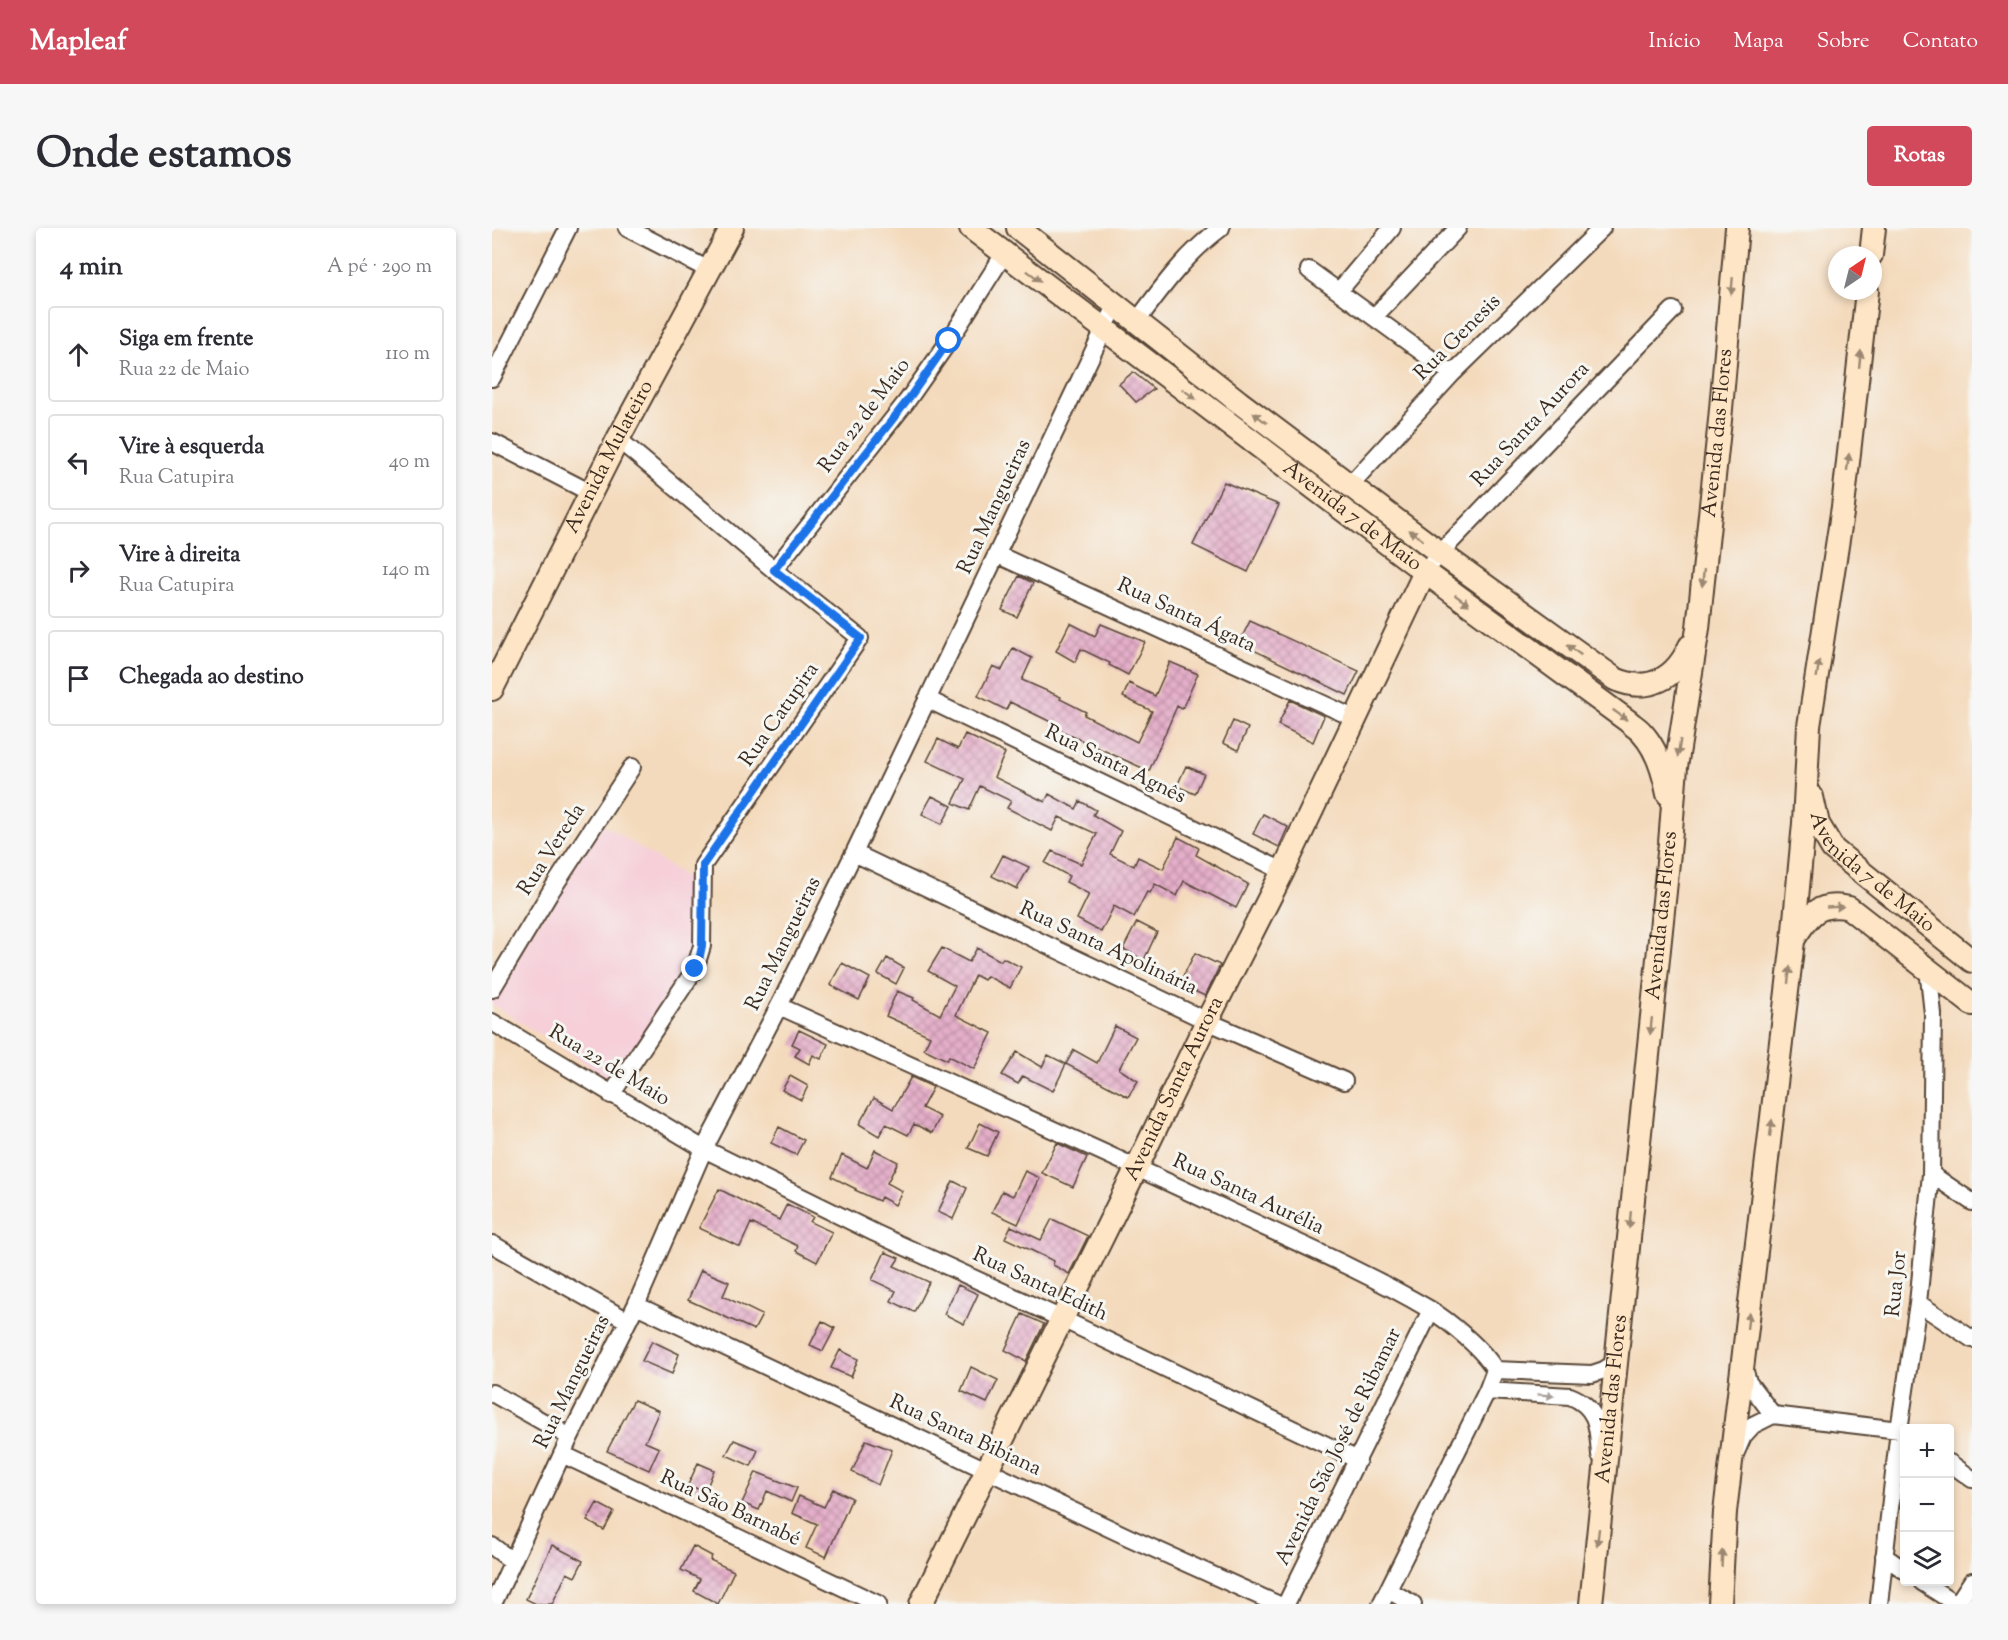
<!DOCTYPE html>
<html lang="pt">
<meta charset="utf-8">
<style>
body{margin:0;font-family:"Sorts Mill Goudy",serif;background:#f7f7f7;color:#2b2b33}
.controls{position:absolute;right:18px;bottom:18px;display:grid;overflow:hidden;border-radius:6px;box-shadow:0 3px 9px #0003}
.controls button{width:54px;height:54px;display:grid;place-items:center;padding:0;border:0;border-bottom:2px solid #e1e1e2;background:#fff;color:#2b2b33;font:30px sans-serif}
.compass{position:absolute;left:1336px;top:18px;width:54px;height:54px;border-radius:50%;background:#fff;box-shadow:0 3px 9px #0003;rotate:35deg}
.stop{position:absolute;width:18px;height:18px;margin:-14px;border:4px solid #1a73e8;border-radius:50%;background:#fff}
.stop.end{background:#1a73e8;border-color:#fff;box-shadow:0 2px 6px #0008}
.list{margin:0;padding:0;list-style:none}
h2{display:flex;justify-content:space-between;align-items:center;height:78px;margin:0;padding:0 24px;font-size:26px}
h2 small{font-size:20px;font-weight:400;color:#7c7c81}
.list li{display:grid;grid-template-columns:39px 1fr auto;gap:18px;align-items:center;box-sizing:border-box;height:96px;margin:0 12px 12px;padding:0 12px;border:2px solid #e1e1e2;border-radius:6px}
.list b{display:block;font-size:22px;white-space:nowrap}
.list p{margin:0;font-size:20px;white-space:nowrap;color:#7c7c81}
.list em{font-size:20px;font-style:normal;color:#7c7c81}
.icon{flex:none;width:33px;height:33px;fill:none;stroke:currentColor;stroke-width:2;stroke-linecap:round;stroke-linejoin:round}
.map{position:relative;flex:none;width:1480px;height:1376px;overflow:hidden;border-radius:6px}
header{display:flex;align-items:center;gap:36px;box-sizing:border-box;height:84px;padding:0 30px;background:#d1495b;color:#fff}
header strong{font-size:28px}
nav{display:flex;gap:33px;margin-inline-start:auto;font-size:21px}
.intro{display:flex;align-items:center;justify-content:space-between;box-sizing:border-box;height:144px;padding:0 36px}
h1{margin:0;font-size:42px}
.button{padding:15px 27px;border-radius:6px;background:#d1495b;color:#fff;font-size:21px;font-weight:700}
main{display:flex;gap:36px;padding:0 36px}
aside{flex:1;background:#fff;border-radius:6px;box-shadow:0 3px 9px #0003}
.map>svg:first-child{display:block}
.built{fill:#f6cfd9}
.building{fill:url(#building-cross-hatch)}
.lines{fill:none;stroke-linecap:round;stroke-linejoin:round}
.street-casing{stroke:#574436;stroke-width:20}
.secondary-casing{stroke:#574436;stroke-width:26}
.street{stroke:#fff;stroke-width:16}
.secondary{stroke:#fde5c5;stroke-width:22}
.oneway{fill:#9c8872}
.oneway2{fill:#a79f9a}
.route{stroke:#1a73e8;stroke-width:8}
.labels{text-anchor:middle;dominant-baseline:central;stroke-width:6;stroke-linejoin:round;paint-order:stroke}
.street-label{font-size:21px;fill:#3b2a1e;stroke:#f6f6f2}
</style>
<header>
<strong>Mapleaf</strong>
<nav><a>Início</a><a>Mapa</a><a>Sobre</a><a>Contato</a></nav>
</header>
<div class="intro"><h1>Onde estamos</h1><a class="button">Rotas</a></div>
<main>
<aside>
<h2>4 min<small>A pé · 290 m</small></h2>
<ul class="list">
<li><svg class="icon" aria-label="ahead" viewBox="0 0 24 24"><path d="M12 20V5M6 11l6-6 6 6"/></svg><div><b>Siga em frente</b><p>Rua 22 de Maio</p></div><em>110 m</em></li>
<li><svg class="icon" aria-label="left" viewBox="0 0 24 24"><path d="M17 20v-9H6M10 6l-5 5 5 5"/></svg><div><b>Vire à esquerda</b><p>Rua Catupira</p></div><em>40 m</em></li>
<li><svg class="icon" aria-label="right" viewBox="0 0 24 24"><path d="M7 20v-9h11M14 6l5 5-5 5"/></svg><div><b>Vire à direita</b><p>Rua Catupira</p></div><em>140 m</em></li>
<li><svg class="icon" aria-label="arrive" viewBox="0 0 24 24"><path d="M6 21V4h12l-3 4 3 4H6"/></svg><div><b>Chegada ao destino</b></div></li>
</ul>
</aside>
<div class="map">
<svg width="1480" height="1376" viewBox="0 0 1480 1376">
<defs>
<pattern id="building-cross-hatch" width="8" height="8" patternUnits="userSpaceOnUse" patternTransform="scale(1.5)"><rect width="8" height="8" fill="#e5afca"/><path d="M0 0l8 8M0 8l8-8" fill="none" stroke="#bb8fa3"/></pattern>
</defs>
<rect width="100%" height="100%" fill="#f6f6f2"/>
<filter id="ink" filterUnits="userSpaceOnUse"><feTurbulence type="fractalNoise" baseFrequency=".0167" numOctaves="2"/><feDisplacementMap in="SourceGraphic" scale="12" xChannelSelector="R" yChannelSelector="G"/><feConvolveMatrix kernelMatrix="1 2 1 2 8 2 1 2 1" color-interpolation-filters="sRGB"/></filter>
<filter id="wash" filterUnits="userSpaceOnUse"><feTurbulence type="fractalNoise" baseFrequency=".008" numOctaves="4" result="noise"/><feDisplacementMap in="SourceGraphic" scale="24" xChannelSelector="R" yChannelSelector="G"/><feGaussianBlur stdDeviation="1.35" result="paint"/><feColorMatrix in="noise" values="0 0 0 0 0 0 0 0 0 0 0 0 0 0 0 0 0 1.4 0 .05"/><feComposite in="paint" operator="in"/></filter>
<g filter="url(#wash)">
<rect width="100%" height="100%" fill="#f4dabc"/>
<path class="built" d="M 109,595 L 199,652 L 200,737 L 122,854 L 0,776 L 0,769 Z"/>
<g id="blocks">
<path class="building" d="M 641,144 L 662,161 L 644,174 L 627,156 Z
M 732,254 L 787,277 L 756,344 L 701,317 Z
M 527,348 L 541,355 L 525,389 L 510,382 Z
M 758,393 L 867,443 L 855,467 L 747,415 Z
M 578,395 L 603,408 L 609,396 L 653,414 L 636,447 L 617,437 L 618,435 L 589,421 L 583,434 L 564,423 Z
M 521,420 L 540,430 L 530,452 L 569,469 L 568,471 L 594,484 L 592,487 L 645,514 L 660,483 L 631,469 L 637,455 L 663,468 L 678,434 L 706,446 L 690,481 L 685,478 L 657,543 L 582,509 L 560,498 L 561,495 L 518,474 L 514,482 L 486,468 L 501,438 L 510,442 Z
M 798,472 L 832,488 L 821,514 L 786,497 Z
M 741,493 L 756,500 L 746,522 L 731,515 Z
M 473,506 L 513,525 L 502,549 L 553,574 L 557,566 L 584,581 L 588,573 L 604,582 L 601,587 L 629,603 L 618,626 L 642,638 L 646,629 L 671,641 L 686,609 L 707,620 L 704,627 L 756,656 L 744,680 L 692,653 L 685,668 L 663,656 L 658,665 L 655,664 L 642,689 L 622,678 L 609,704 L 585,691 L 597,666 L 574,654 L 577,648 L 553,635 L 560,623 L 589,636 L 605,606 L 567,589 L 560,603 L 515,580 L 519,573 L 488,558 L 477,582 L 461,575 L 473,551 L 435,533 L 446,511 L 466,521 Z
M 694,538 L 712,546 L 703,566 L 685,558 Z
M 440,568 L 460,578 L 450,596 L 430,586 Z
M 771,586 L 796,599 L 787,619 L 761,606 Z
M 511,627 L 537,639 L 525,661 L 500,648 Z
M 645,694 L 665,704 L 652,732 L 631,721 Z
M 450,720 L 477,734 L 485,720 L 509,733 L 511,730 L 529,739 L 518,760 L 495,748 L 492,752 L 483,747 L 464,787 L 500,805 L 482,841 L 457,828 L 455,832 L 432,821 L 438,808 L 394,788 L 405,763 L 422,770 L 421,772 L 448,787 L 463,758 L 436,743 Z
M 703,725 L 728,737 L 713,768 L 687,756 Z
M 395,730 L 412,740 L 404,756 L 386,746 Z
M 350,735 L 378,750 L 367,772 L 338,757 Z
M 623,798 L 644,809 L 627,841 L 646,853 L 636,869 L 574,836 L 582,822 L 605,835 Z
M 307,802 L 336,816 L 329,831 L 321,827 L 317,836 L 303,828 L 308,820 L 300,816 Z
M 525,824 L 550,839 L 556,827 L 574,836 L 561,863 L 531,848 L 526,856 L 510,847 Z
M 298,848 L 316,858 L 309,872 L 290,862 Z
M 419,849 L 441,859 L 430,880 L 448,889 L 440,905 L 422,896 L 416,907 L 394,896 L 387,908 L 367,896 L 382,870 L 401,881 Z
M 488,895 L 506,904 L 495,928 L 476,920 Z
M 287,899 L 312,912 L 304,927 L 279,915 Z
M 565,915 L 595,929 L 581,959 L 550,945 Z
M 383,922 L 406,934 L 395,955 L 410,963 L 403,977 L 389,969 L 387,973 L 363,962 L 364,961 L 340,949 L 350,927 L 375,940 Z
M 533,943 L 548,950 L 526,996 L 500,984 L 510,963 L 521,968 Z
M 461,953 L 475,960 L 461,991 L 446,984 Z
M 227,961 L 287,992 L 295,976 L 321,989 L 318,994 L 340,1004 L 325,1034 L 304,1023 L 306,1018 L 259,995 L 248,1019 L 207,1000 Z
M 560,991 L 596,1008 L 577,1046 L 561,1037 L 562,1033 L 513,1010 L 519,998 L 549,1012 Z
M 393,1024 L 407,1030 L 402,1038 L 437,1054 L 422,1084 L 399,1073 L 404,1063 L 380,1052 Z
M 209,1042 L 237,1054 L 231,1068 L 270,1087 L 262,1102 L 196,1072 Z
M 466,1057 L 486,1066 L 472,1096 L 452,1086 Z
M 530,1086 L 552,1096 L 534,1133 L 513,1122 Z
M 330,1093 L 343,1100 L 331,1123 L 318,1117 Z
M 160,1113 L 187,1126 L 180,1146 L 150,1133 Z
M 348,1122 L 366,1131 L 359,1149 L 339,1140 Z
M 479,1139 L 506,1152 L 495,1175 L 469,1163 Z
M 142,1172 L 167,1183 L 153,1214 L 167,1220 L 157,1242 L 115,1223 Z
M 242,1212 L 266,1222 L 259,1238 L 234,1227 Z
M 374,1212 L 400,1222 L 386,1257 L 360,1244 Z
M 206,1235 L 222,1242 L 213,1264 L 196,1257 Z
M 264,1244 L 305,1260 L 299,1274 L 275,1263 L 267,1282 L 250,1275 Z
M 341,1261 L 360,1270 L 334,1329 L 314,1320 L 325,1296 L 300,1285 L 307,1268 L 332,1279 Z
M 105,1275 L 122,1284 L 112,1302 L 95,1293 Z
M 60,1317 L 91,1333 L 83,1349 L 75,1345 L 60,1376 L 44,1376 L 34,1371 Z
M 201,1318 L 220,1328 L 218,1332 L 242,1343 L 226,1376 L 202,1363 L 208,1351 L 189,1342 Z"/>
</g>
</g>
<g filter="url(#ink)">
<use href="#blocks" fill-opacity="0" stroke="#574436" stroke-width="1.5"/>
<g class="lines">
<g class="street-casing">
<path id="street" d="M 135,0 L 217,42
M 817,42 L 960,146
M 847,63 L 900,0
M 882,89 L 966,0
M 645,93 C 670,59 695,25 729,0
M 0,150 L 76,0
M 0,214 L 99,265
M 858,257 L 960,146 L 1110,0
M 506,327 L 864,491
M 282,342 L 415,173 L 457,113 L 512,26
M 933,344 L 948,325 L 1181,82
M 435,471 L 791,643
M 362,625 L 715,793 L 852,853
M 0,761 L 59,663 L 140,539
M 287,778 C 434,845 583,910 729,979 C 799,1012 870,1042 937,1081 C 957,1093 992,1122 1003,1142 L 995,1163 L 889,1376
M 0,794 L 212,921 L 383,1005 L 570,1091 L 866,1232
M 119,867 L 203,741 L 210,718 L 211,637 L 368,410 L 282,342 L 126,211
M 1439,946 L 1480,974
M 0,1016 L 136,1093
M 1426,1075 L 1480,1111
M 144,1077 L 636,1309 L 785,1376
M 1252,1140 L 1256,1154 L 1281,1187
M 1003,1142 L 1100,1146 L 1112,1142 L 1123,1135
M 995,1163 L 1078,1168 C 1106,1179 1106,1199 1108,1227
M 0,1165 L 78,1209
M 1244,1224 L 1251,1208 L 1261,1197 L 1281,1187 L 1407,1202 L 1412,1205
M 70,1226 L 386,1376
M 1458,1235 L 1480,1251
M 0,1318 L 20,1333
M 1392,1328 L 1412,1342
M 1430,1354 L 1464,1376
M 896,1362 L 921,1376
M 1,1376 L 78,1209 L 144,1077 L 212,921 L 287,778 L 362,625 L 624,76
M 794,1376 L 939,1082
M 1387,1376 L 1407,1202 L 1426,1075 L 1439,946 L 1441,786 L 1436,740
M 1465,1376 L 1480,1353"/>
</g>
<g class="secondary-casing">
<g id="secondary">
<path id="s1" d="M 479,0 L 933,344 L 1136,493 C 1140,497 1146,500 1150,505 C 1165,521 1172,545 1176,566"/>
<path d="M 526,0 L 747,174 L 948,325 L 1123,451 C 1157,466 1184,450 1198,418"/>
<path d="M 1379,27 L 1382,0"/>
<path id="s2" d="M 0,461 L 126,211 L 240,0"/>
<path id="s3" d="M 1320,569 L 1326,596 L 1341,621 L 1480,733"/>
<path d="M 1301,712 C 1316,688 1326,673 1357,680 L 1480,776"/>
<path id="s4" d="M 429,1376 L 645,939 L 715,793 L 791,643 L 933,344"/>
<path id="s5" d="M 1099,1376 L 1178,615 L 1184,539 L 1206,400 L 1228,192 L 1245,0"/>
<path d="M 1228,1376 L 1233,1284 L 1301,713 L 1312,595 L 1317,498 L 1351,279 L 1375,63"/>
</g>
</g>
<use href="#street" class="street"/>
<use href="#secondary" class="secondary"/>
</g>
<defs><path id="oneway-solid" d="M-6-.8H1V-3.2L6.5 0L1 3.2V.8H-6Z" transform="scale(1.5)"/></defs>
<g class="oneway">
<use href="#oneway-solid" transform="translate(542 48) rotate(37)"/>
<use href="#oneway-solid" transform="translate(1240 58) rotate(95)"/>
<use href="#oneway-solid" transform="translate(1368 131) rotate(-84)"/>
<use href="#oneway-solid" transform="translate(697 166) rotate(37)"/>
<use href="#oneway-solid" transform="translate(768 190) rotate(-143)"/>
<use href="#oneway-solid" transform="translate(1356 234) rotate(-83)"/>
<use href="#oneway-solid" transform="translate(924 307) rotate(-143)"/>
<use href="#oneway-solid" transform="translate(1211 350) rotate(96)"/>
<use href="#oneway-solid" transform="translate(970 372) rotate(36)"/>
<use href="#oneway-solid" transform="translate(1082 422) rotate(-144)"/>
<use href="#oneway-solid" transform="translate(1326 441) rotate(-81)"/>
<use href="#oneway-solid" transform="translate(1128 487) rotate(36)"/>
<use href="#oneway-solid" transform="translate(1187 520) rotate(99)"/>
<use href="#oneway-solid" transform="translate(1343 679) rotate(-3)"/>
<use href="#oneway-solid" transform="translate(1297 747) rotate(-83)"/>
<use href="#oneway-solid" transform="translate(1159 798) rotate(96)"/>
<use href="#oneway-solid" transform="translate(1279 900) rotate(-83)"/>
<use href="#oneway-solid" transform="translate(1138 992) rotate(96)"/>
<use href="#oneway-solid" transform="translate(1256 1093) rotate(-83)"/>
<use href="#oneway-solid" transform="translate(1106 1309) rotate(97)"/>
<use href="#oneway-solid" transform="translate(1230 1330) rotate(-87)"/>
</g>
<use class="oneway2" href="#oneway-solid" transform="translate(1054 1167) rotate(4)"/>
</g>
<g class="lines" filter="url(#ink)">
<path class="route" d="M 203,741 L 207,732 L 210,718 L 211,637 L 369,410 L 282,342 L 415,173 L 457,113"/>
</g>
<g class="labels">
<g class="street-label">
<text transform="translate(966 110) rotate(-45)">Rua Genesis</text>
<text transform="translate(373 188) rotate(-53)">Rua 22 de Maio</text>
<text transform="translate(1039 197) rotate(-47)">Rua Santa Aurora</text>
<text stroke="none"><textPath href="#s5" startOffset="1178">Avenida das Flores</textPath></text>
<text stroke="none"><textPath href="#s2" startOffset="260">Avenida Mulateiro</textPath></text>
<text transform="translate(503 279) rotate(-65)">Rua Mangueiras</text>
<text stroke="none"><textPath href="#s1" startOffset="478">Avenida 7 de Maio</textPath></text>
<text transform="translate(694 388) rotate(25)">Rua Santa Ágata</text>
<text transform="translate(288 487) rotate(-55)">Rua Catupira</text>
<text transform="translate(623 537) rotate(26)">Rua Santa Agnês</text>
<text transform="translate(60 622) rotate(-57)">Rua Vereda</text>
<text stroke="none"><textPath href="#s3" startOffset="100">Avenida 7 de Maio</textPath></text>
<text stroke="none"><textPath href="#s5" startOffset="692">Avenida das Flores</textPath></text>
<text transform="translate(292 716) rotate(-64)">Rua Mangueiras</text>
<text transform="translate(616 721) rotate(25)">Rua Santa Apolinária</text>
<text transform="translate(117 838) rotate(31)">Rua 22 de Maio</text>
<text stroke="none"><textPath href="#s4" startOffset="574">Avenida Santa Aurora</textPath></text>
<text transform="translate(756 967) rotate(25)">Rua Santa Aurélia</text>
<text transform="translate(1405 1056) rotate(-84)">Rua Jor</text>
<text transform="translate(548 1057) rotate(25)">Rua Santa Edith</text>
<text transform="translate(81 1154) rotate(-64)">Rua Mangueiras</text>
<text stroke="none"><textPath href="#s5" startOffset="206">Avenida das Flores</textPath></text>
<text transform="translate(473 1208) rotate(25)">Rua Santa Bibiana</text>
<text transform="translate(847 1219) rotate(-64)">Avenida São José de Ribamar</text>
<text transform="translate(238 1281) rotate(25)">Rua São Barnabé</text>
</g>
</g>
</svg>
<div class="controls">
<button>+</button>
<button>−</button>
<button><svg class="icon" aria-label="layers" viewBox="0 0 24 24"><path d="M12 4l9 5-9 5-9-5zM3 14l9 5 9-5"/></svg></button>
</div>
<svg class="compass" viewBox="-18 -18 36 36"><path d="M0-13l5 13h-10z" fill="#e53935"/><path d="M0 13l5-13h-10z" fill="#7c7c81"/></svg>
<div class="stop" style="left:457px;top:113px"></div>
<div class="stop end" style="left:203px;top:741px"></div>
</div>
</main>
